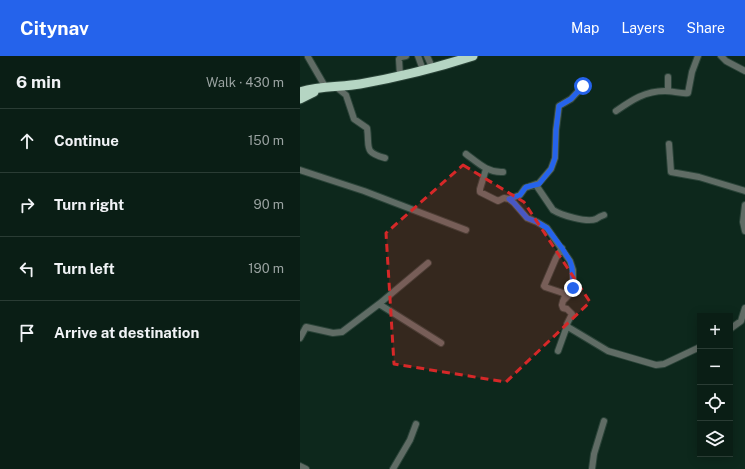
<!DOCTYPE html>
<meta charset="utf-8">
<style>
body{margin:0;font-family:"Public Sans",sans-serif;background:#182b22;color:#f1f3f6}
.controls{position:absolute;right:12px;bottom:12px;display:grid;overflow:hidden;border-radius:0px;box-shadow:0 2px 10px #0003}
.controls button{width:36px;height:36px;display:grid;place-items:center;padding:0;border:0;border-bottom:1px solid #2a3c34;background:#0a1e15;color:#f1f3f6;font:20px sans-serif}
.stop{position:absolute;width:12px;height:12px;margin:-9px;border:3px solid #2563eb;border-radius:50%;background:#fff}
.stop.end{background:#2563eb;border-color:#fff;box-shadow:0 1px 4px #0008}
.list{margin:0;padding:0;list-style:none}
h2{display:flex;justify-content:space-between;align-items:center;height:52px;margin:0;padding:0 16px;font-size:17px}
h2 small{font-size:13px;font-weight:400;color:#99a2a0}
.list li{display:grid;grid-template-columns:26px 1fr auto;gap:12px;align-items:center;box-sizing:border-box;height:64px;padding:0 16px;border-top:1px solid #2a3c34}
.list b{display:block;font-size:15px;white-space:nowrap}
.list em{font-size:13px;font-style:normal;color:#99a2a0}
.icon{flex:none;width:22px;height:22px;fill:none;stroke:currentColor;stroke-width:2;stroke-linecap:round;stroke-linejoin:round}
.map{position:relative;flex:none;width:445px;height:413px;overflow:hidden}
header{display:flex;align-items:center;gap:24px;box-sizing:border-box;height:56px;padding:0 20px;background:#2563eb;color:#fff}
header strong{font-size:19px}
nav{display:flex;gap:22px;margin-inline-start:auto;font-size:14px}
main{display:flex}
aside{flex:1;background:#0a1e15}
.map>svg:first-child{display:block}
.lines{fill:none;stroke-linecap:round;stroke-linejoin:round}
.minor-casing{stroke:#2a4338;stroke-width:8}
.highway-casing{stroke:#2a4338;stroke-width:11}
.minor{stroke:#606c65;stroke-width:6}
.highway{stroke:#b5d5c3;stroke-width:9}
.route{stroke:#2563eb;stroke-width:5}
.marked{fill:#d62828;fill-opacity:0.2;stroke:#d62828;stroke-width:3;stroke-dasharray:8 5;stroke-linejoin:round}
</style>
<header>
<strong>Citynav</strong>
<nav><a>Map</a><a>Layers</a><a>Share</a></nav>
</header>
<main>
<aside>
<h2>6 min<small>Walk · 430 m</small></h2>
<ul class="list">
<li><svg class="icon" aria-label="ahead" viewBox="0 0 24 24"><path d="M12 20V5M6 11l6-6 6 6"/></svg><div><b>Continue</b></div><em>150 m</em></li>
<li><svg class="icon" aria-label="right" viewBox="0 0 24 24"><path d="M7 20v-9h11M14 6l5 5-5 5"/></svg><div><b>Turn right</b></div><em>90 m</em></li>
<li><svg class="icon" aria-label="left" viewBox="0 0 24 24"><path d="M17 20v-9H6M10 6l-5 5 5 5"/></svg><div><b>Turn left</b></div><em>190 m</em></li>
<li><svg class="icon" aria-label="arrive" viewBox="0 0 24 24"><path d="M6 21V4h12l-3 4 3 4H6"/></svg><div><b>Arrive at destination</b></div></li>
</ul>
</aside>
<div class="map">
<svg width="445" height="413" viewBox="0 0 445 413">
<rect width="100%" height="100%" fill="#0d281c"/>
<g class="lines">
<g class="minor-casing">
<path id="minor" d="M 118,0 L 123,14
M 127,0 L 132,11
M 421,0 L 426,5 L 445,15
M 8,1 L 26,32
M 100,20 L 99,3 L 101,1 L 106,0
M 36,31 L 46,39 L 54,63 L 67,72 C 70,92 63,96 85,102
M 368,35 L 368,21
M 316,55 C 332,44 345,35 365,35 C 373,35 381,38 388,37 L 392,16 L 398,0
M 369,88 L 371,116 L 399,121 L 445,135
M 166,98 C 178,107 188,117 203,116
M 186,113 L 180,133 L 180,136 L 198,145 L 204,142 L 209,143 L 214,147 L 227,162 L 237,166 L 247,172 L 270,205 L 273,214 L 273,230 L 271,237 L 263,245 L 262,249 L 263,252 L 267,253 L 272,258 L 267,268 L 268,271 L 308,295 L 356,309 L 364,308 L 400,291
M 0,114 L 64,135 L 166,174
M 236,129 L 253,154 C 261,159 287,167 296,163 C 299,161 301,160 304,159
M 209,143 L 220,139 L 225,132 L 239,127 L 251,113 L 255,102 L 256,74 L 259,50 L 271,43 L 283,30
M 445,149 L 443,166 L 445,175
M 262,192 L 256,202 L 244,230 L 245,231 L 263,237 L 265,240 L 263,245
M 79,248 L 141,287
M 430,273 L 441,265 L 445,252
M 0,282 L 6,271 L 33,277 L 42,276 L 79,248 L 128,207
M 258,295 L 267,270
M 0,410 L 6,413
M 93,413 L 110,384 L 116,368
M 292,413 L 294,398 L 304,365"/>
</g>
<g class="highway-casing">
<path id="highway" d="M 0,36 C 17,30 42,31 60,28 C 99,21 136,12 173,0
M 0,43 L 14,36"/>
</g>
<use href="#minor" class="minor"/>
<use href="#highway" class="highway"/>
</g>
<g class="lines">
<path class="route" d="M 273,232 L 272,211 L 270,205 L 262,192 L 247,172 L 237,166 L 227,162 L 214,147 L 209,143 L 220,139 L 226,131 L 239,128 L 251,113 L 255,102 L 256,74 L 259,50 L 271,43 L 283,30"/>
</g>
<path class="marked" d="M 163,109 L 224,146 L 290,246 L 206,326 L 94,308 L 86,177 Z"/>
</svg>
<div class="controls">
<button>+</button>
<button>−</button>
<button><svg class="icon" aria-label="locate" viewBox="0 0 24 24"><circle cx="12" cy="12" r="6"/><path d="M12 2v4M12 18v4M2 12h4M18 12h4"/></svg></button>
<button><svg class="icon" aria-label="layers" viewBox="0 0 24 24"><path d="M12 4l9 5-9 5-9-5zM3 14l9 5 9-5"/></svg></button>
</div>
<div class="stop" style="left:283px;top:30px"></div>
<div class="stop end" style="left:273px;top:232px"></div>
</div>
</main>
